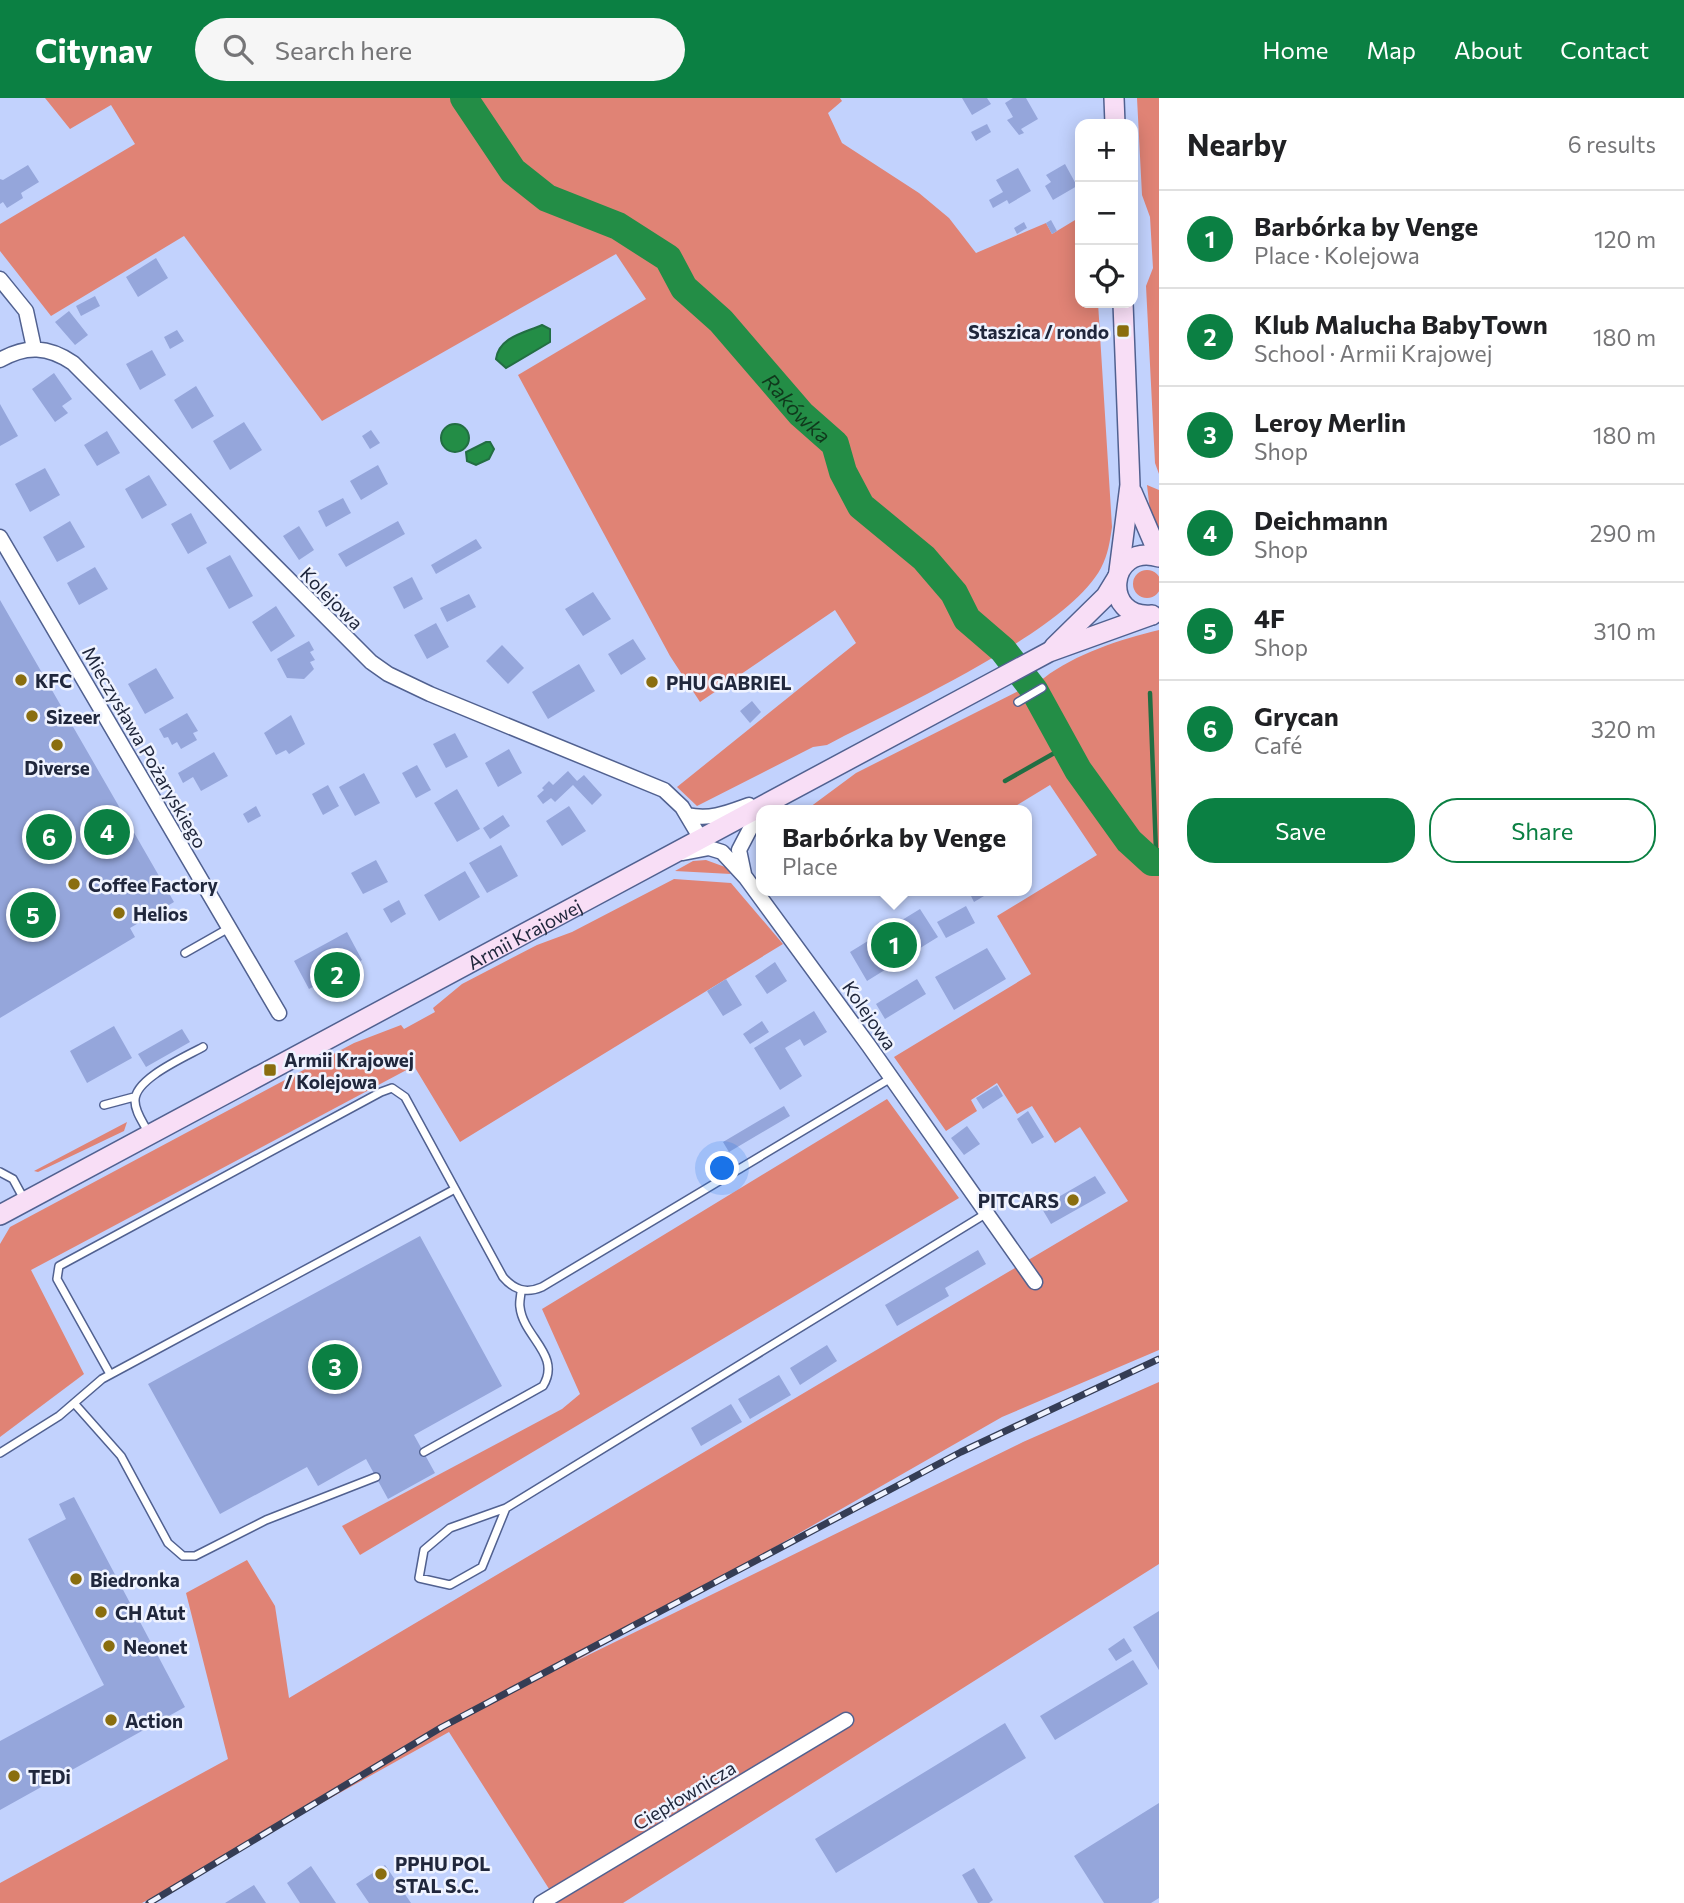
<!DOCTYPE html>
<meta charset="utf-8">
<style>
body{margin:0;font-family:Commissioner,sans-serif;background:#f6f6f6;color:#202124}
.controls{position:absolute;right:21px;top:21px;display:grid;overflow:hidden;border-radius:14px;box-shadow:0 4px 18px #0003}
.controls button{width:63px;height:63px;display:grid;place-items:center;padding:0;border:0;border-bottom:2px solid #e0e0e0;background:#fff;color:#202124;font:35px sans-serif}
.you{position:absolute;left:723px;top:1071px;width:24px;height:24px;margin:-18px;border:5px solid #fff;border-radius:50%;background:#1a73e8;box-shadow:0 0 0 10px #1a73e833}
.badge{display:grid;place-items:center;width:46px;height:46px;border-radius:50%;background:#0b8043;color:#fff;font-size:23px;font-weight:700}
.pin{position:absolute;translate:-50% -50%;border:4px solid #fff;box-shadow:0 2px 7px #0006}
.popup{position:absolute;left:756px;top:707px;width:276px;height:91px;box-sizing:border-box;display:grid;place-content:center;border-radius:14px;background:#fff;filter:drop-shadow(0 2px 5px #0005);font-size:23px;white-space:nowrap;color:#757577}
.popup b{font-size:26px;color:#202124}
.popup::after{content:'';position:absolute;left:50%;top:100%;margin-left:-14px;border:14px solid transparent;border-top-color:#fff}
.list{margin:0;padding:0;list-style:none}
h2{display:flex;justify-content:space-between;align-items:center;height:91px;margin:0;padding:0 28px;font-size:30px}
h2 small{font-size:23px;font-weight:400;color:#757577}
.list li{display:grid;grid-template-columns:46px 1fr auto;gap:21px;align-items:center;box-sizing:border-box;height:98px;padding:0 28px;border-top:2px solid #e0e0e0}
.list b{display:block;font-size:26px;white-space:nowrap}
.list p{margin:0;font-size:23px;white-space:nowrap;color:#757577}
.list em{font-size:23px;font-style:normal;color:#757577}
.actions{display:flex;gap:14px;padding:21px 28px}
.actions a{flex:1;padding:16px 0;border:2px solid #0b8043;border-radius:28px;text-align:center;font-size:24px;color:#0b8043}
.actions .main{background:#0b8043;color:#fff}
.icon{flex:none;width:38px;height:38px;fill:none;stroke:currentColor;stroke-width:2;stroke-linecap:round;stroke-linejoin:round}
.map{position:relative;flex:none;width:1159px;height:1805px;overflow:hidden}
header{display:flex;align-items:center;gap:42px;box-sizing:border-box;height:98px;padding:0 35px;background:#0b8043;color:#fff}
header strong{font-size:33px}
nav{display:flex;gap:38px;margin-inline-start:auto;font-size:24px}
.search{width:490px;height:63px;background:#f6f6f6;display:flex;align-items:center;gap:18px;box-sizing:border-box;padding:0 24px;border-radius:38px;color:#757577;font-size:26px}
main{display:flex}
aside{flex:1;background:#fff}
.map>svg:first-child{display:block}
.green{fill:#e08375}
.water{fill:#238d46;stroke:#226e43;stroke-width:2}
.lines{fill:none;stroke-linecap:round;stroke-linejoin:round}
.stream{stroke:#226e43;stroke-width:4.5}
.river{stroke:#238d46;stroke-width:28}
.building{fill:#95a6db}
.lane-casing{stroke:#516190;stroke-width:10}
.street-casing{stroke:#516190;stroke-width:17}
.secondary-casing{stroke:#516190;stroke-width:22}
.lane{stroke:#fff;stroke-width:7}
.street{stroke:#fff;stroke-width:14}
.secondary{stroke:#f8def6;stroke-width:19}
.rail-casing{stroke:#353d55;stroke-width:7}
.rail{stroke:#eff3ff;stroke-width:4.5;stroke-dasharray:13;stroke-linecap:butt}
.poi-dot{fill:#8a6e0f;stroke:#eff3ff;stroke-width:2.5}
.labels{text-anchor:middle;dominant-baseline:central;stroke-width:5;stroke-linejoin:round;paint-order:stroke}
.poi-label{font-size:19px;font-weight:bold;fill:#20273c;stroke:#eff3ff;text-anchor:start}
.street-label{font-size:19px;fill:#20273c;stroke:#eff3ff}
.water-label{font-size:21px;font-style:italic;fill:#10391c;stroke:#eff3ff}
</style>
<header>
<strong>Citynav</strong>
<div class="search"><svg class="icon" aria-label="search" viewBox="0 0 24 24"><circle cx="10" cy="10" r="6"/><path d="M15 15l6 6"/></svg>Search here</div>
<nav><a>Home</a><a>Map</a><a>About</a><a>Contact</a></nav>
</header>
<main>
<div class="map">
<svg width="1159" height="1805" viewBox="0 0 1159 1805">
<rect width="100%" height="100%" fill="#c2d2fd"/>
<path class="green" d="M 45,0 L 840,0 L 842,3 L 828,15 L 842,45 L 919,95 L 949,120 L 976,155 L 1046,125 L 1052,136 L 1080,119 L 1080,205 L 1098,205 L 1112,429 C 1110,443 1108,457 1101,470 C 1066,535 896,610 827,647 L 813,649 L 697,708 L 677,689 L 856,545 L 835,512 L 700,604 L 670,558 L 518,277 L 646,201 L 616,156 L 322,323 L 184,138 L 51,218 L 0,153 L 0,126 L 135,46 L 111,7 L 70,31 Z
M 1137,0 L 1159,0 L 1159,376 L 1155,365 L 1146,188 L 1153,170 L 1150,119 L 1142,97 Z
M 1147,387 L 1159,392 L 1159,436 L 1150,413 Z
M1133 486a14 14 0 1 1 28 0a14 14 0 1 1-28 0Z
M 1159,532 L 1159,1252 L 1002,1319 L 574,1564 L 1023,1344 L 1159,1284 L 1159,1466 L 623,1805 L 558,1805 L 449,1634 L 142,1805 L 0,1805 L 0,1785 L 228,1661 L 186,1495 L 247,1462 L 275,1508 L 289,1600 L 1128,1103 L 1080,1029 L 1055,1045 L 1032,1008 L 1017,1016 L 997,985 L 971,1002 L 977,1013 L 946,1033 L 894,959 L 1031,876 L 997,818 L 1097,757 L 1050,687 L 1009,712 L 919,712 L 915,707 L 905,712 L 806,712 L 856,675 L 1044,580 C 1075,556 1121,541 1159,532 Z
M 706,762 L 725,769 L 731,776 L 675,773 L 693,763 Z
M 674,781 L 731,785 L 783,846 L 460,1044 L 414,968 L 31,1172 L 84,1276 L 0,1339 L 0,1146 L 10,1129 L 354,945 L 401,927 L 404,931 L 435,914 L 433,910 L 462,886 L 537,847 L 572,834 Z
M 887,1001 L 959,1100 L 360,1457 L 342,1428 L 562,1311 L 580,1296 L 542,1211 Z
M 127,1024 L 124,1033 L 38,1074 L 34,1073 Z"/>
<path class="water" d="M 542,227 L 550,231 L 550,244 L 506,270 L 496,261 C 499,239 524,235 542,227 Z
M441 340a14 14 0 1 1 28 0a14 14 0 1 1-28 0Z
M 486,344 L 490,344 L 494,351 L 489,361 L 476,367 L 467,363 L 466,354 Z"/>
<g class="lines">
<path class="stream" d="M 1150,595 L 1156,753 L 1152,764
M 1005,683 L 1065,649"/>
<path class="river" id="s1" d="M 464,0 L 513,73 L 547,100 L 618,128 L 668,160 L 684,190 L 721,223 L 801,316 L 835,346 L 843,374 L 861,408 L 924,460 L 954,495 L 967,521 L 1003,552 L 1034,592 L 1078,672 L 1129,743 L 1152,764 L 1159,764"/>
</g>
<path class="building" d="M 962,0 L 987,0 L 991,6 L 972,17 Z
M 1013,0 L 1026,0 L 1038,21 L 1021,31 L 1024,35 L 1019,37 L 1007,22 L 1013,19 L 1005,5 Z
M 987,26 L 991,34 L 976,43 L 971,34 Z
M 1065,66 L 1077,88 L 1053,102 L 1045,88 L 1051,84 L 1046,77 Z
M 28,67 L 39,84 L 21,95 L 23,100 L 7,110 L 3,104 L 0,106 L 0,81 L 3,82 Z
M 1018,70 L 1031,93 L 1009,106 L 1007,102 L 993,110 L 989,102 L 1003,94 L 996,82 Z
M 1051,122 L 1057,133 L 1052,136 L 1046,125 Z
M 1024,124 L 1027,130 L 1017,136 L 1014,130 Z
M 156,160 L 168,180 L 138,199 L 126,179 Z
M 95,198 L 100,208 L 81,218 L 76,208 Z
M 69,213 L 88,237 L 75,247 L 55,224 Z
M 177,232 L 184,243 L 170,251 L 164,239 Z
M 152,252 L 166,277 L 140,292 L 126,266 Z
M 54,275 L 72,301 L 62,308 L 68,315 L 55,324 L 32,291 Z
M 196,288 L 214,318 L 192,331 L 174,302 Z
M 0,306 L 18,338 L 0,348 Z
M 244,324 L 262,352 L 230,372 L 213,343 Z
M 371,332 L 380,345 L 370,351 L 362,338 Z
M 107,333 L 120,355 L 97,368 L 84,347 Z
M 378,367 L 388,386 L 361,402 L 350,383 Z
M 45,370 L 60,397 L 30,414 L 15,386 Z
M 149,377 L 167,407 L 142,421 L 125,391 Z
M 343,400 L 351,415 L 326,429 L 318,413 Z
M 191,415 L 207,445 L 188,456 L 171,426 Z
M 70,423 L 85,449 L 57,464 L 43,439 Z
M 398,423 L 405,436 L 346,469 L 338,456 Z
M 299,428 L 314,452 L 299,462 L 283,438 Z
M 476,441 L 482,450 L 436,476 L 431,467 Z
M 230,457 L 253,498 L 229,511 L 206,470 Z
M 95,469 L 108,491 L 79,507 L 67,485 Z
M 412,479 L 423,501 L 404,511 L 393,489 Z
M 593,494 L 611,521 L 583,538 L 565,511 Z
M 469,496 L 476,509 L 447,524 L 440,510 Z
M 0,502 L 174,804 L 130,830 L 135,839 L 0,920 Z
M 276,508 L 295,538 L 271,554 L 252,524 Z
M 436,525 L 449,549 L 427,561 L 414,537 Z
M 633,541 L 646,561 L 621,577 L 608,556 Z
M 309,543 L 314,552 L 310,554 L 315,562 L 310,564 L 314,571 L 304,581 L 287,580 L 277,561 Z
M 502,547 L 524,570 L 508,586 L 486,563 Z
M 579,566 L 595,593 L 548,621 L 532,594 Z
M 156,570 L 174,600 L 145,616 L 128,586 Z
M 752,603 L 761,614 L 750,625 L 740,613 Z
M 187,615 L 198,633 L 193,635 L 197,642 L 181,651 L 177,644 L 172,647 L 168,639 L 164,640 L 159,631 Z
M 291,617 L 305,646 L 289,656 L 286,652 L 276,657 L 264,635 Z
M 455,635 L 468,659 L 446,670 L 433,646 Z
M 509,651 L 522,675 L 498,689 L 485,665 Z
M 214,654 L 228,678 L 201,693 L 193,679 L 183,685 L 178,675 Z
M 417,667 L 431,692 L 416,700 L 402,675 Z
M 568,673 L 577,683 L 584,677 L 602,697 L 592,707 L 573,687 L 555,704 L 551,700 L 543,706 L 537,698 L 544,692 L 542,690 L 549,683 L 553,687 Z
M 364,675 L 380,705 L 355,718 L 339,689 Z
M 328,687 L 339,708 L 323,717 L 312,696 Z
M 457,691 L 480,731 L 457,744 L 434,705 Z
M 256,708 L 261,718 L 248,725 L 243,716 Z
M 569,708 L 586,733 L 562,748 L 546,723 Z
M 503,717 L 510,728 L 490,741 L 483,730 Z
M 501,747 L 518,778 L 487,795 L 469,765 Z
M 376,762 L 388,784 L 363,796 L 351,775 Z
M 465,773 L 480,799 L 439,823 L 424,797 Z
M 959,793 L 988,793 L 989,795 L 974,804 L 971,798 Z
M 399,802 L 406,816 L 391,825 L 383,811 Z
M 966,808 L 975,825 L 946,840 L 937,824 Z
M 920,811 L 938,839 L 867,883 L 850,854 Z
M 347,834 L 362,862 L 309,891 L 294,863 Z
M 987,850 L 1006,881 L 954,912 L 935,879 Z
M 775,864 L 787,883 L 767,896 L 755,878 Z
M 726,881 L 742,907 L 723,918 L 707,893 Z
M 917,881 L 926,896 L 885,921 L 876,906 Z
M 814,913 L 827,934 L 804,948 L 800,941 L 785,950 L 802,978 L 780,992 L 754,950 Z
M 762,923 L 769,934 L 750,946 L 743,936 Z
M 114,928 L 132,960 L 87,985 L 70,953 Z
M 182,931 L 190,944 L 146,969 L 138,956 Z
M 997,987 L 1003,998 L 983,1011 L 976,1000 Z
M 784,1008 L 790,1018 L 729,1054 L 723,1044 Z
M 1028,1013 L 1044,1039 L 1032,1046 L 1017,1021 Z
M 967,1028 L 980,1046 L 964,1057 L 951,1040 Z
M 1095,1078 L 1106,1095 L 1051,1126 L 1041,1109 Z
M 420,1138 L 502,1288 L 414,1337 L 435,1375 L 388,1401 L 366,1361 L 318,1388 L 307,1369 L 220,1416 L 148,1286 Z
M 978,1152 L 986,1166 L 945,1190 L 949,1198 L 897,1228 L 885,1207 Z
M 827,1247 L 837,1263 L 800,1287 L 790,1270 Z
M 779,1277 L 791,1297 L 750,1321 L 738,1301 Z
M 731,1306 L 742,1324 L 701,1348 L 691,1330 Z
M 74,1399 L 185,1609 L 0,1712 L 0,1643 L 104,1587 L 28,1441 L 66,1421 L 59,1406 Z
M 1159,1513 L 1159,1572 L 1133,1529 Z
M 1124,1540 L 1132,1553 L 1116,1563 L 1108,1551 Z
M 1133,1562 L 1148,1586 L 1055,1642 L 1040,1618 Z
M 1005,1625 L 1026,1660 L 836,1775 L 815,1741 Z
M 1159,1705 L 1159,1800 L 1151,1805 L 1104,1805 L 1074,1758 Z
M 385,1767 L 411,1805 L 369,1805 L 356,1786 Z
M 311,1768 L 336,1805 L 300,1805 L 287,1785 Z
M 974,1770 L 993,1802 L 989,1805 L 978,1805 L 962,1777 Z
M 254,1787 L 266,1805 L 225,1805 Z"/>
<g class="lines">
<g class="lane-casing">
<path id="lane" d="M 1018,604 L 1042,590
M 185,855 L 229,830
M 104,1007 L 134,999
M 148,1034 C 143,1024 135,1014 135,1003 C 134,981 185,959 203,949
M 0,1074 L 13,1081 L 25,1103
M 110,1276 L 57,1181 L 59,1168 L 381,994 L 392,990 L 405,999 L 503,1179 C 514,1192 526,1196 542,1189 L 891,980
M 74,1305 L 121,1358 L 168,1445 L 183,1458 L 195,1458 L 266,1422 L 376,1379
M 424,1354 L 543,1288 C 562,1257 523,1239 520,1209 C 519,1204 521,1198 521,1193
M 0,1355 L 59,1318 L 102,1281 L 455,1091
M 506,1410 L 482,1469 L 450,1487 L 419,1480 L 424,1452 L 450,1430 L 506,1410 L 987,1115"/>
</g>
<g class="street-casing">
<path id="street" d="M 0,181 L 26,213 L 34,250
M 0,262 C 26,247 48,248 73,265 L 371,564 L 388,576 L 430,596 L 664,692 L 682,709 L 701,741
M 0,439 L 279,915
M 687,717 C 711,722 727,715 749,707
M 683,755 L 709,750 L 722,754 L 746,780 L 869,948 L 1035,1184
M 744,776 L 739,752 L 751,729 L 761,722
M 541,1805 L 846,1622"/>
</g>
<g class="secondary-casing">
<g id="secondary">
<path d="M 1114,0 L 1115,26"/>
<path d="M 1132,394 L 1159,457"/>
<path d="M 1119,473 L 1130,387 L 1123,205"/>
<path d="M 1152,517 C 1101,522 1107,444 1159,459"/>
<path d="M 1054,549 L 1106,498 L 1117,480"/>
<path id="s2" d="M 0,1117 L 1049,554 L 1149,518"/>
</g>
</g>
<use href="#lane" class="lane"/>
<use href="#street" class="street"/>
<use href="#secondary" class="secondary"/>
<g class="rail-casing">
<path id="rail" d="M 149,1805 L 442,1629 L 961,1354 L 1159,1261"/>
</g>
<use href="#rail" class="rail"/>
</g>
<g class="poi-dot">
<rect x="1116" y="226" width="14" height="14" rx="3.5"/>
<circle cx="21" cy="582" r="7"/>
<circle cx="652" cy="584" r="7"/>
<circle cx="32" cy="618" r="7"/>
<circle cx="57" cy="647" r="7"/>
<circle cx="74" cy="786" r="7"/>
<circle cx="119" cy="815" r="7"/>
<rect x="263" y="965" width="14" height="14" rx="3.5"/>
<circle cx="1073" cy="1102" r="7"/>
<circle cx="76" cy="1481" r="7"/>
<circle cx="101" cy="1514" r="7"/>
<circle cx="109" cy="1548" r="7"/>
<circle cx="111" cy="1622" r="7"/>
<circle cx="14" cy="1678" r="7"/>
<circle cx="381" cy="1776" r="7"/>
</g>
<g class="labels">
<g class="poi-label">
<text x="1109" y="233" text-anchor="end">Staszica / rondo</text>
<text x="35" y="582">KFC</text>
<text x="666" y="584">PHU GABRIEL</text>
<text x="46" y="618">Sizeer</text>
<text x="57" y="669" text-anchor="middle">Diverse</text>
<text x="88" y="786">Coffee Factory</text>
<text x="133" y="815">Helios</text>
<text x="284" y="961">Armii Krajowej<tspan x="284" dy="22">/ Kolejowa</tspan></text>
<text x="1059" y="1102" text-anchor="end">PITCARS</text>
<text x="90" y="1481">Biedronka</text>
<text x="115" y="1514">CH Atut</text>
<text x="123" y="1548">Neonet</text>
<text x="125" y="1622">Action</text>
<text x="28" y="1678">TEDi</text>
<text x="395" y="1765">PPHU POL<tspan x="395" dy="22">STAL S.C.</tspan></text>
</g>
<g class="street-label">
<text transform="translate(332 500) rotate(45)">Kolejowa</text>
<text transform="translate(145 649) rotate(60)">Mieczysława Pożaryskiego</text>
<text stroke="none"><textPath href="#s2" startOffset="595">Armii Krajowej</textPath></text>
<text transform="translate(870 917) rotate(55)">Kolejowa</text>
<text transform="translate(684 1697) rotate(-31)">Ciepłownicza</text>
</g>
<g class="water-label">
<text stroke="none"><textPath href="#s1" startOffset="466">Rakówka</textPath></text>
</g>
</g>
</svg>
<div class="controls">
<button>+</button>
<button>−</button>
<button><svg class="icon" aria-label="locate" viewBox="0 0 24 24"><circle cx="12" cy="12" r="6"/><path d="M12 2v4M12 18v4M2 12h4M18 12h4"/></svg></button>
</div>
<div class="you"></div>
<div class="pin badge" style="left:894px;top:847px">1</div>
<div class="popup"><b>Barbórka by Venge</b>Place</div>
<div class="pin badge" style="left:337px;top:877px">2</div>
<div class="pin badge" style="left:335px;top:1269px">3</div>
<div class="pin badge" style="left:107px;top:734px">4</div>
<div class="pin badge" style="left:33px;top:817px">5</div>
<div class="pin badge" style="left:49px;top:739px">6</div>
</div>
<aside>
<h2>Nearby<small>6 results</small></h2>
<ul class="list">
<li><span class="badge">1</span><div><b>Barbórka by Venge</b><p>Place · Kolejowa</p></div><em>120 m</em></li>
<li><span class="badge">2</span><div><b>Klub Malucha BabyTown</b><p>School · Armii Krajowej</p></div><em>180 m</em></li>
<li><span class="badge">3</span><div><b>Leroy Merlin</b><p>Shop</p></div><em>180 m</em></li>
<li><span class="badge">4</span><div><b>Deichmann</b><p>Shop</p></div><em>290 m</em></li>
<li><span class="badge">5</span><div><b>4F</b><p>Shop</p></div><em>310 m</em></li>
<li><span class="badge">6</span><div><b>Grycan</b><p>Café</p></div><em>320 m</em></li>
</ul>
<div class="actions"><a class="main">Save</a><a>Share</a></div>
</aside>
</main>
